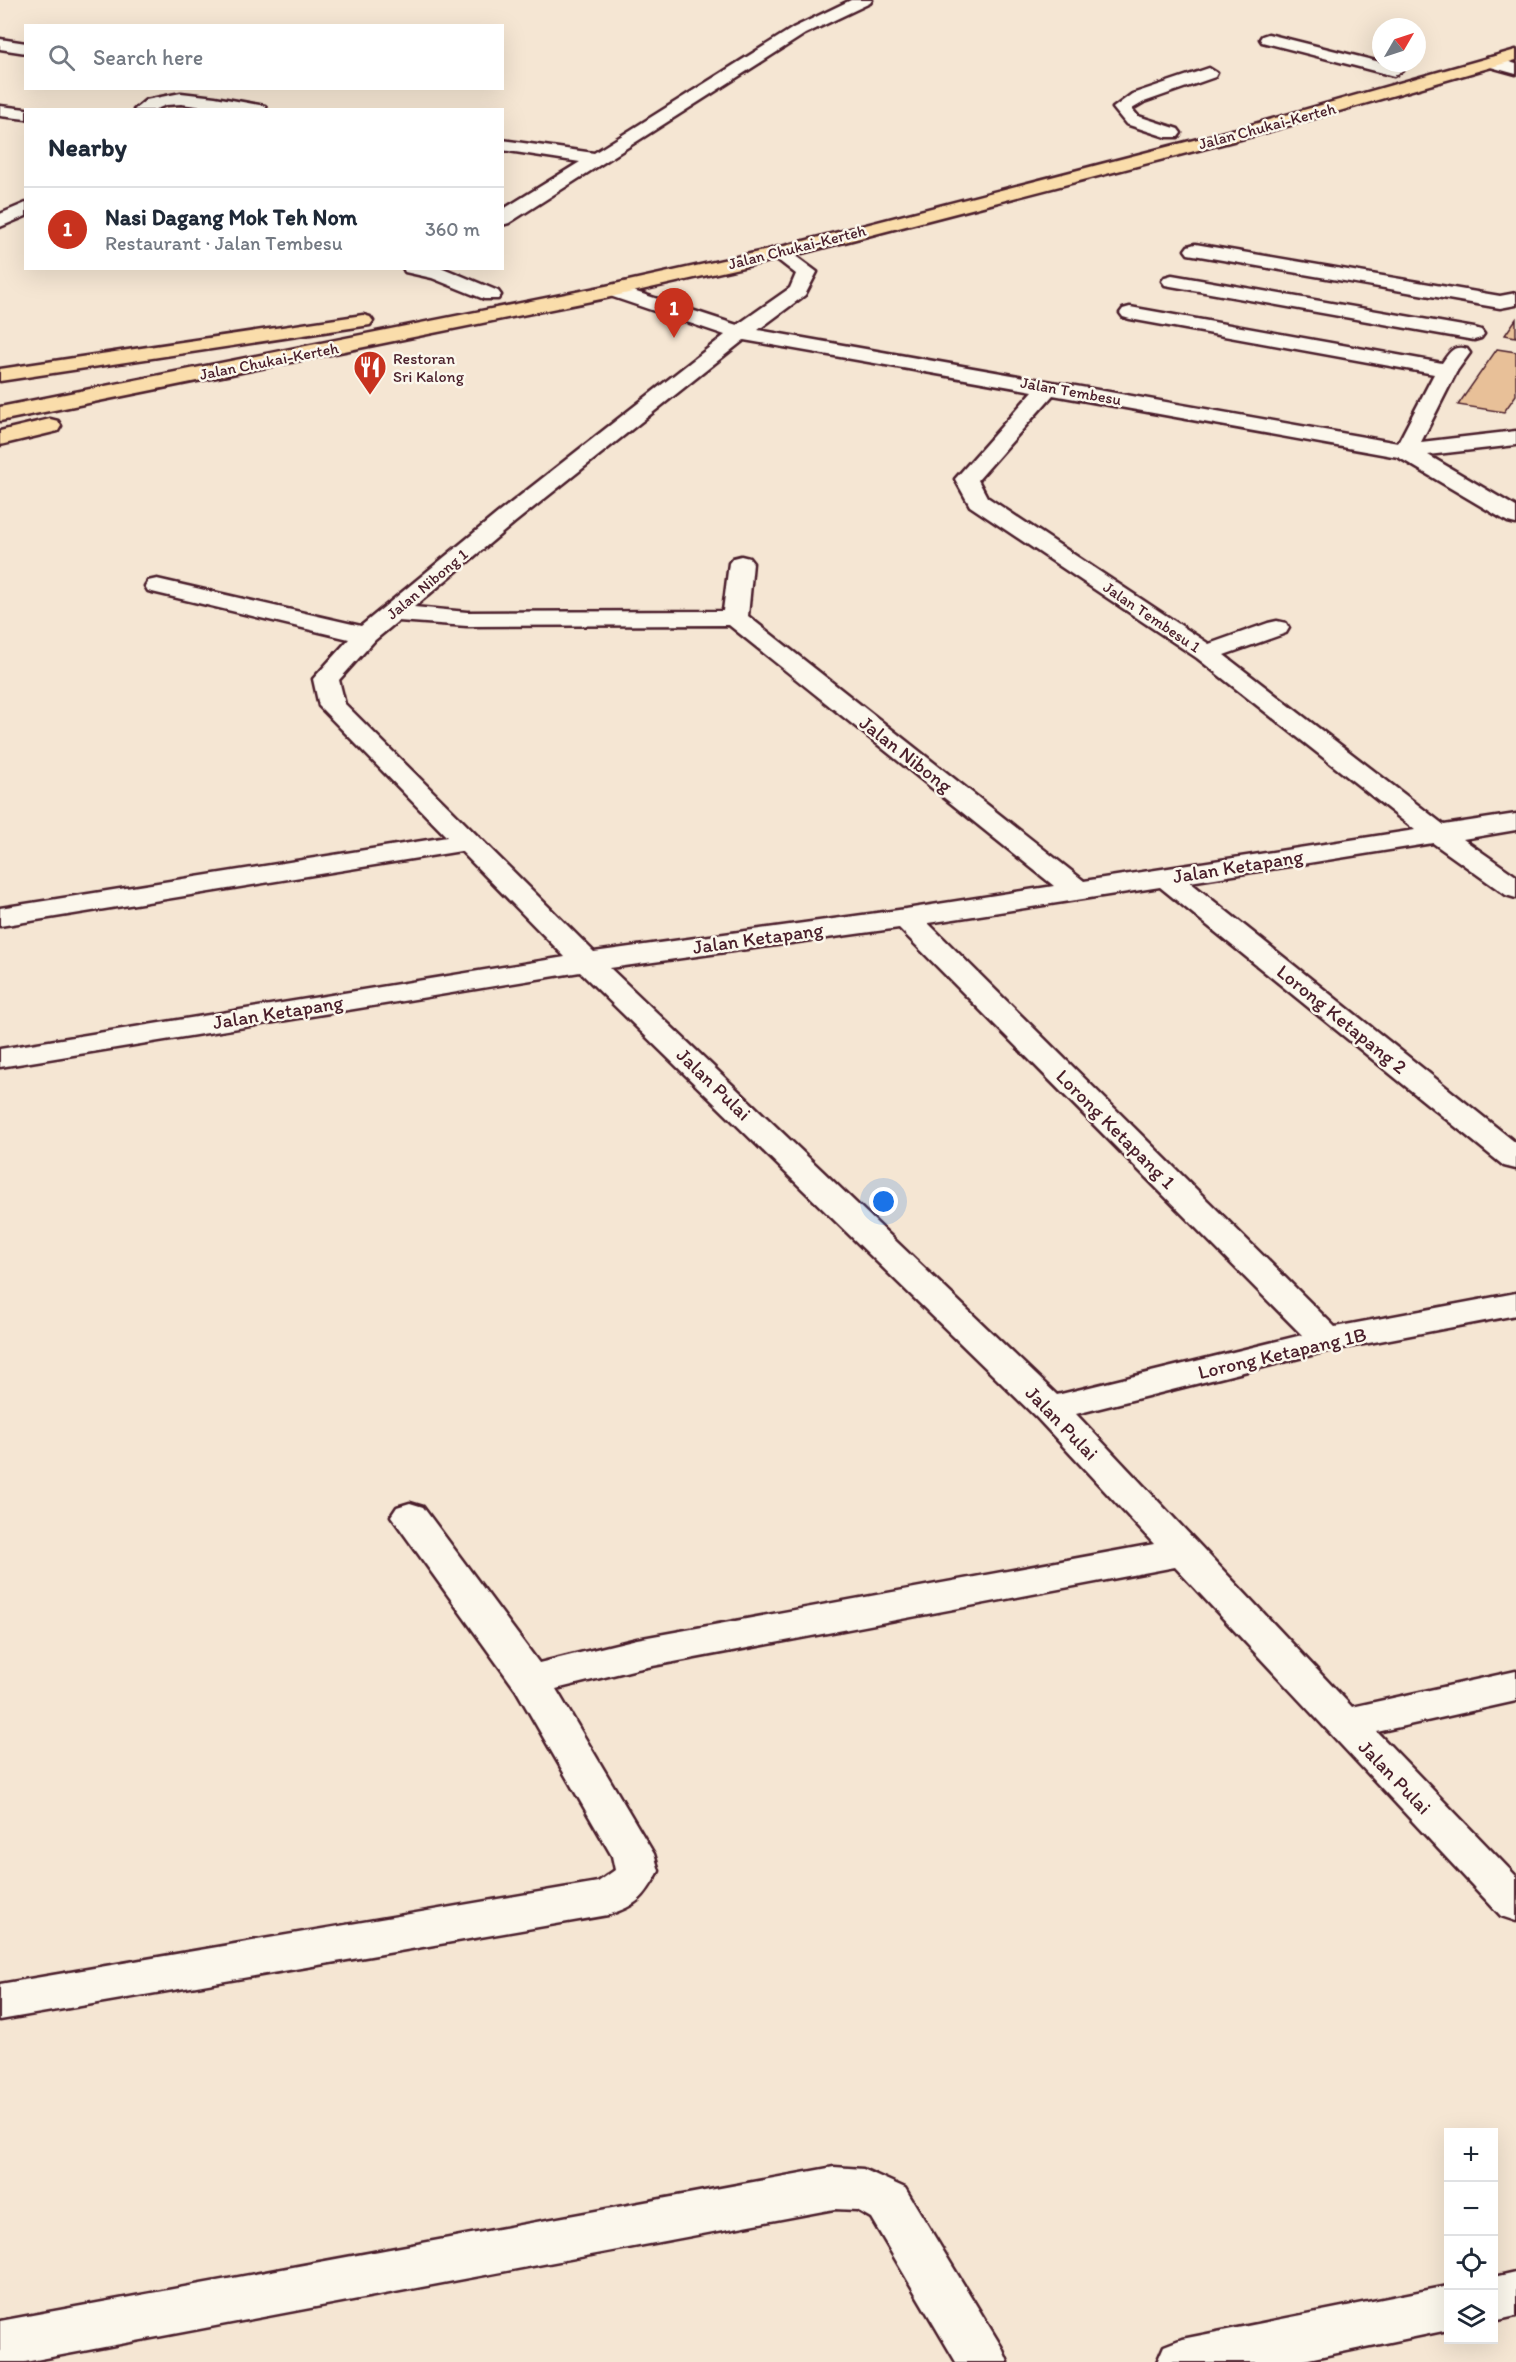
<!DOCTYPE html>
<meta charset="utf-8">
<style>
body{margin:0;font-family:Itim,sans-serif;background:#f6f6f7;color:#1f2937}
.controls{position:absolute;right:18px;bottom:18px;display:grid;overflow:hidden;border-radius:0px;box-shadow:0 6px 24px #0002}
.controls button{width:54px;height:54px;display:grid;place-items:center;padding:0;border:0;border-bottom:2px solid #e0e1e3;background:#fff;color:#1f2937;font:30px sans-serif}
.compass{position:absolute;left:1372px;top:18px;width:54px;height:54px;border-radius:50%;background:#fff;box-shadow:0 6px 24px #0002;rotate:51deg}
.you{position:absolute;left:884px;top:1202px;width:21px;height:21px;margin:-15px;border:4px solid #fff;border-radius:50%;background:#1a73e8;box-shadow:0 0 0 9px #1a73e833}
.badge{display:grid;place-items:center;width:39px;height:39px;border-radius:50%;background:#c8321e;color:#fff;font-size:20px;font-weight:700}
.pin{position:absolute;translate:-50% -50px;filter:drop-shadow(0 2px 3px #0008)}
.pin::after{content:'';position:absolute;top:32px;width:21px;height:18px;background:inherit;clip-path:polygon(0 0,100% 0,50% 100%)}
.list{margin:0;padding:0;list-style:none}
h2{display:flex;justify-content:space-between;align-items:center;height:78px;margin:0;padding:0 24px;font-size:26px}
h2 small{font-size:20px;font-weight:400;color:#747a83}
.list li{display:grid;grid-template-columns:39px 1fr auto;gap:18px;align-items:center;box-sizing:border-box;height:84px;padding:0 24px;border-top:2px solid #e0e1e3}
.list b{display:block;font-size:22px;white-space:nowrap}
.list p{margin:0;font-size:20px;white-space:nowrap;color:#747a83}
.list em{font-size:20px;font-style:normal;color:#747a83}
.icon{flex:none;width:33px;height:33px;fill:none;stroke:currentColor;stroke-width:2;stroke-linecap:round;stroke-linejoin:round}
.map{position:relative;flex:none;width:1516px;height:2362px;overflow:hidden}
.search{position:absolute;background:#fff;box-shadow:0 6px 24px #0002;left:24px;top:24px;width:480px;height:66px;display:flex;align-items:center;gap:15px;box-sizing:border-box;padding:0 21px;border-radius:0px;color:#747a83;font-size:22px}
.panel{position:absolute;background:#fff;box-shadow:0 6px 24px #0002;left:24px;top:108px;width:480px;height:162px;border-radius:0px}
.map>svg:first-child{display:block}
.building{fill:#e8c098;stroke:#4a1f2b;stroke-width:1.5}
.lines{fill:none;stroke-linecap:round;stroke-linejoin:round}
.minor-casing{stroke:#4a1f2b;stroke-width:5}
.highway-casing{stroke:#4a1f2b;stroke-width:5}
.minor{fill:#fbf7ec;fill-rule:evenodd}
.highway{fill:#faddab;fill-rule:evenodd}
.labels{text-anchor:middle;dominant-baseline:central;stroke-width:5;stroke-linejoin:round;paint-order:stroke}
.far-street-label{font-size:16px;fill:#4a1f2b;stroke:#fbf7ec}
.far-poi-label{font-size:16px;fill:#4a1f2b;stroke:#fbf7ec;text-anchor:start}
.street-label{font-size:20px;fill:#4a1f2b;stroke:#fbf7ec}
</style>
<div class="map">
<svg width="1516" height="2362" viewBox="0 0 1516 2362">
<rect width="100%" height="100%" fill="#f5e6d3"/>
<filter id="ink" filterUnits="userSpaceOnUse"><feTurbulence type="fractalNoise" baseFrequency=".0167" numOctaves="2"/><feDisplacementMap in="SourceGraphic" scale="12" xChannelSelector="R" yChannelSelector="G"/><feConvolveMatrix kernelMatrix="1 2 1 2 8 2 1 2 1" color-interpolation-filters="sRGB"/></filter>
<g filter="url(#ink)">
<path class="building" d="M 1516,319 L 1516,337 L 1505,335 Z
M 1497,349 L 1516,352 L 1516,395 L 1504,412 L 1458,405 Z"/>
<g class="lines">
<g class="minor-casing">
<path id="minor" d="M 851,0 L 872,0 L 870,3 L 805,34 L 509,223 L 502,225 L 502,210 L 580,162 L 502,150 L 502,140 L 594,153 L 793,28 Z
M 1268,34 L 1400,67 L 1402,71 L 1394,76 L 1262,42 L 1260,39 L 1262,36 Z
M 0,39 L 26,43 L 26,53 L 0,49 Z
M 1493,57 L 1516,64 L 1516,74 L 1487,66 L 1485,62 L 1487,58 Z
M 1209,68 L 1217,73 L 1215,77 L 1144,102 L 1132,109 L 1138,116 L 1178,129 L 1181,133 L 1178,137 L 1166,137 L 1126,124 L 1113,108 L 1132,94 Z
M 181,93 L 215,97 L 265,106 L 267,110 L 230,110 L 181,104 L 166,105 L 154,110 L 134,110 L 146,100 Z
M 0,106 L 26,109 L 29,110 L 26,110 L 26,119 L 0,116 Z
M 26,203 L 26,216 L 0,227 L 0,214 Z
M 1195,244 L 1500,296 L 1516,293 L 1516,305 L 1500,308 L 1188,254 L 1185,250 L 1188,246 Z
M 779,247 L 786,249 L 817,272 L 805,295 L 758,330 L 1398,443 L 1434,374 L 1130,319 L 1123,317 L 1120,313 L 1123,309 L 1130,307 L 1442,363 C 1450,352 1453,345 1467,349 L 1470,353 L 1457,371 L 1421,442 L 1516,431 L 1516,445 L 1428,455 L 1516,507 L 1516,524 L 1508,522 L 1398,457 L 1053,395 L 978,480 L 987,497 L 1209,644 L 1268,623 L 1277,621 L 1286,623 L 1289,628 L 1286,633 L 1224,655 L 1444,825 L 1516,814 L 1516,830 L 1463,839 L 1516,876 L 1516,898 L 1506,895 L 1433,843 L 1190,882 L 1516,1143 L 1516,1169 L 1504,1166 L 1160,887 L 928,923 L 1335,1327 L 1516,1293 L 1516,1315 L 1327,1351 L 1076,1414 L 1352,1707 L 1516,1671 L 1516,1701 L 1377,1732 L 1516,1876 L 1516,1921 L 1501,1916 L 1175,1567 L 637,1669 L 556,1689 L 654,1854 L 659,1871 C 644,1898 638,1905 608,1915 L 0,2020 L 0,1984 L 598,1882 L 615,1870 L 612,1856 L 516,1690 L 391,1516 L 397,1507 L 410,1503 L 423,1507 L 539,1663 L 637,1639 L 1154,1544 L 1037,1418 L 580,972 L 0,1067 L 0,1049 L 565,957 L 461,851 L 0,926 L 0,908 L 447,837 L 319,706 L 313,679 L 349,639 L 148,591 L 145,586 L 148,581 L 157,579 L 361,626 L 498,513 L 725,335 L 607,295 L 604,291 L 607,287 L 621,287 L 737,325 L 790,288 L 796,274 L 769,253 L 772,249 ZM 744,340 L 1033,391 L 955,479 L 970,506 L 1197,658 L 1415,830 L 1084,881 L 748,616 L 753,563 L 749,558 L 741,556 L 733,558 L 729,563 L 723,611 L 467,612 L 414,607 L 514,523 ZM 398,621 L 467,626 L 729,625 L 1054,886 L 906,909 L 594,952 L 345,704 L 339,680 L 375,640 ZM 899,928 L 1302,1335 L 1057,1395 L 610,968 Z
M 403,268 L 443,268 L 498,291 L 501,295 L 498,299 L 484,299 L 432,278 L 405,272 Z
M 1172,275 L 1474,328 L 1481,330 L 1484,334 L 1481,338 L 1474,340 L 1165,285 L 1162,281 L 1165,277 Z
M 834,2167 L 863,2169 L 905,2188 L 1001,2346 L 1008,2362 L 956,2362 L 871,2218 L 857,2210 L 834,2209 L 25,2362 L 0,2362 L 0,2321 Z
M 1516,2272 L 1516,2316 L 1494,2321 L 1494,2277 Z
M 1448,2286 L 1448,2330 L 1294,2362 L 1157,2362 L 1164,2346 L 1182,2339 Z"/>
</g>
<g class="highway-casing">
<path id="highway" d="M 1516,50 L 1516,60 L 1256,135 L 779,259 L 606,298 L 0,421 L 0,407 L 606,286 L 777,248 L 1244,127 Z
M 363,315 L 370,317 L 373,321 L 370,325 L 0,381 L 0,369 Z
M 50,419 L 58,421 L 61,426 L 58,431 L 0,445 L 0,431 Z"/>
</g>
<use href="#minor" class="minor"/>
<use href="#highway" class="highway"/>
</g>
</g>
<defs>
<g id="restaurant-pin" transform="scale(1.725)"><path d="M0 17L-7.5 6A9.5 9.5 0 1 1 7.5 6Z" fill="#c8321e" stroke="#fbf7ec"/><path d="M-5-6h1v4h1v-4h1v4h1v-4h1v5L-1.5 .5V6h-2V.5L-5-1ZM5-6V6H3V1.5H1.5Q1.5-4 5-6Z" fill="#fff"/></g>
</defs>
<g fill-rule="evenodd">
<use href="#restaurant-pin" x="370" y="367"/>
</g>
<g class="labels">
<g class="far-street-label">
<text transform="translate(1267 126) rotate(-15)">Jalan Chukai-Kerteh</text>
<text transform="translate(797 247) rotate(-14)">Jalan Chukai-Kerteh</text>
<text transform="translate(269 361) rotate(-11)">Jalan Chukai-Kerteh</text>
<text transform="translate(1071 391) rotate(10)">Jalan Tembesu</text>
<text transform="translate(427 584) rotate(-40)">Jalan Nibong 1</text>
<text transform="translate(1152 617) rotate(34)">Jalan Tembesu 1</text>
</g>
<g class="far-poi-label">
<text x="393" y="358">Restoran<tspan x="393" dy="18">Sri Kalong</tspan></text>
</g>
<g class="street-label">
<text transform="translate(906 754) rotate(38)">Jalan Nibong</text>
<text transform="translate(1238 866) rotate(-9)">Jalan Ketapang</text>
<text transform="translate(758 938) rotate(-8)">Jalan Ketapang</text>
<text transform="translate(278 1012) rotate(-9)">Jalan Ketapang</text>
<text transform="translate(1342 1019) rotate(39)">Lorong Ketapang 2</text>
<text transform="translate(714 1084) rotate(44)">Jalan Pulai</text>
<text transform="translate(1116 1129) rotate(45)">Lorong Ketapang 1</text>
<text transform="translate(1282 1353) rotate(-13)">Lorong Ketapang 1B</text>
<text transform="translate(1062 1423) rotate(46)">Jalan Pulai</text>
<text transform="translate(1395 1777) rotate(46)">Jalan Pulai</text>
</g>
</g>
</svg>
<div class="controls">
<button>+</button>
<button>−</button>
<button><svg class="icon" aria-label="locate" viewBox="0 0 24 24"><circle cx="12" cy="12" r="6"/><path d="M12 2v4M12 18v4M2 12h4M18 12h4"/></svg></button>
<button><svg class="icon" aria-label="layers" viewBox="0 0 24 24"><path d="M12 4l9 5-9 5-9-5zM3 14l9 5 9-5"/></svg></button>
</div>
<svg class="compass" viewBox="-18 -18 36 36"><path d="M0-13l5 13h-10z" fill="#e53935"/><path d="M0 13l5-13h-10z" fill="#747a83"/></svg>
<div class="you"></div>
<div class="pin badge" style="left:674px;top:338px">1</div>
<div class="search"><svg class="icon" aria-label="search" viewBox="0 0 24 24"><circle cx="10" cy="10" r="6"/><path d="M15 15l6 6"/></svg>Search here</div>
<section class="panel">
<h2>Nearby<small></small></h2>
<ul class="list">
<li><span class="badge">1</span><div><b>Nasi Dagang Mok Teh Nom</b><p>Restaurant · Jalan Tembesu</p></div><em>360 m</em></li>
</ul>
</section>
</div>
